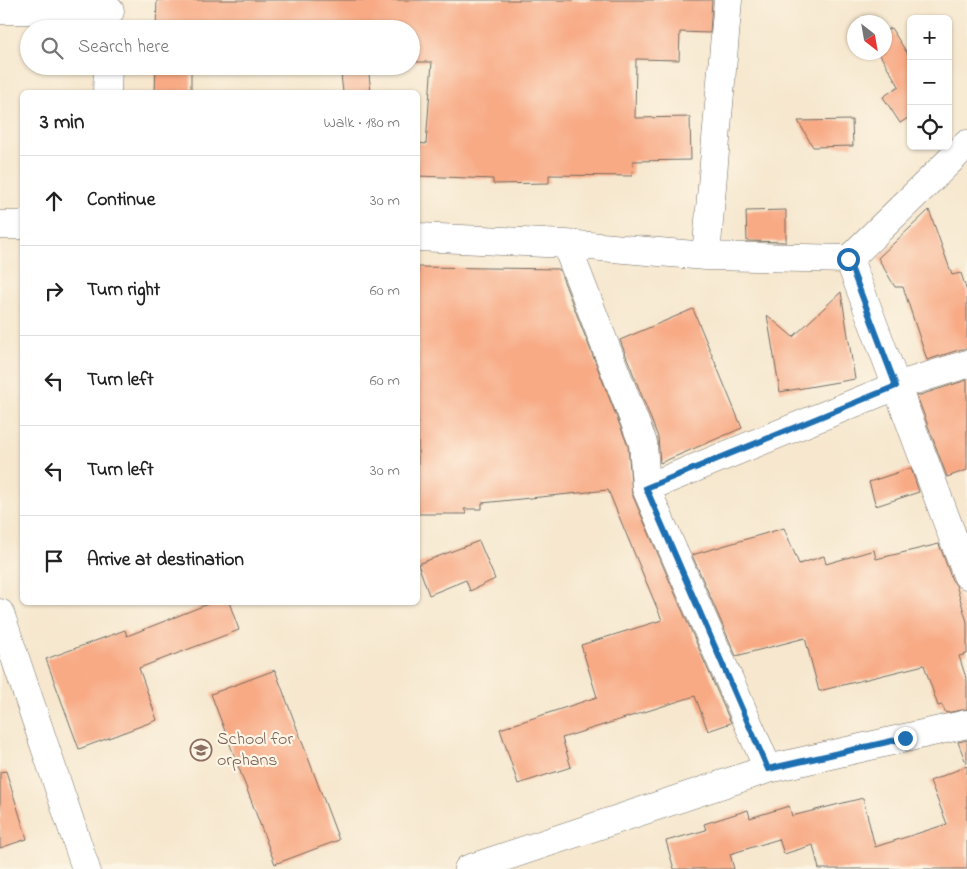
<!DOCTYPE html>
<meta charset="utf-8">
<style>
body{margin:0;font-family:"Indie Flower",sans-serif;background:#f6f6f6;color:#222}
.controls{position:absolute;right:15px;top:15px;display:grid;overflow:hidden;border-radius:8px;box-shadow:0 1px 4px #0004}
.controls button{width:45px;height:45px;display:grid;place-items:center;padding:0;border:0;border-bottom:1px solid #e0e0e0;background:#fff;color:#222;font:25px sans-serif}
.compass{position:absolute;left:847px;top:15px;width:45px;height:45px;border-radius:50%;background:#fff;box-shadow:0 1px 4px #0004;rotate:149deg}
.stop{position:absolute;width:15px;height:15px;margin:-11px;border:4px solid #1f6fb2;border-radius:50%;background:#fff}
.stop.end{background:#1f6fb2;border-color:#fff;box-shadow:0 1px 5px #0008}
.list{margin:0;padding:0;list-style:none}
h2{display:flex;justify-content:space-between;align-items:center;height:65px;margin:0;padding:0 20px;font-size:21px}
h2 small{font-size:16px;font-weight:400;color:#767676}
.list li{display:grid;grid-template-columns:32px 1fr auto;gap:15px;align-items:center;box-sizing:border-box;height:90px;padding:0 20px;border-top:1px solid #e0e0e0}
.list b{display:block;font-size:19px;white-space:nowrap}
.list em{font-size:16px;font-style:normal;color:#767676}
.icon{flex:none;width:28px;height:28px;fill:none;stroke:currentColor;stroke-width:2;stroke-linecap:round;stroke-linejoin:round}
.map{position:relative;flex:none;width:967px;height:869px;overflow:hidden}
.search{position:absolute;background:#fff;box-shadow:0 1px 4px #0004;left:20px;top:20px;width:400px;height:55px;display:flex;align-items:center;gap:12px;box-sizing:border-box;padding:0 18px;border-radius:28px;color:#767676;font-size:19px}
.panel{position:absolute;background:#fff;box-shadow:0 1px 4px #0004;left:20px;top:90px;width:400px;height:515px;border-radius:8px}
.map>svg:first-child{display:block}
.building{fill:#f8aa85}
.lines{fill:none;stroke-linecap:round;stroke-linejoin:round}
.minor-casing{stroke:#726d64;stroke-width:29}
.minor{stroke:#fff;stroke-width:28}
.route{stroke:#1f6fb2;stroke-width:6}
.labels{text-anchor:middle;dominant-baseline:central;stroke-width:4.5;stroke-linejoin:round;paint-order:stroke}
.education-label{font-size:18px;fill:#785e54;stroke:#fcf5e5;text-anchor:start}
</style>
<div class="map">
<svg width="967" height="869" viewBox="0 0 967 869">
<rect width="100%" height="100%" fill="#fcf5e5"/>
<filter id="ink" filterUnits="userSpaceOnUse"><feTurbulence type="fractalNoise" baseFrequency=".02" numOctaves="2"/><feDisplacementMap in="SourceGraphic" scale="10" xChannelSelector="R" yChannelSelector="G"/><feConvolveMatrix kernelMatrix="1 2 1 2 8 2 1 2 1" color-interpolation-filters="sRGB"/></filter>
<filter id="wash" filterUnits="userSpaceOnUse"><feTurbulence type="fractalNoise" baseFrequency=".0096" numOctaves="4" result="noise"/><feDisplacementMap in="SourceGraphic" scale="20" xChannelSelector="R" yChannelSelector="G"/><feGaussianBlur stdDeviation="1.12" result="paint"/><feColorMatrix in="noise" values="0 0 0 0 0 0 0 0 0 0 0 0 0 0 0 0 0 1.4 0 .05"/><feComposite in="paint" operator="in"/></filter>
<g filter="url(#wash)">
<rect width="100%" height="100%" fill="#f6e7ce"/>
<g id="blocks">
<path class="building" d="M 157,0 L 712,0 L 710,33 L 680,32 L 679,60 L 636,59 L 635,118 L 690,117 L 691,160 L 633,161 L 632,176 L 549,175 L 549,183 L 493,184 L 493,179 L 418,176 L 418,143 L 426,144 L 432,62 L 411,62 L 411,29 L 156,29 Z
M 891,28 L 911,59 L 911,116 L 900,123 L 883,97 L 899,86 L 878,52 L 884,52 L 884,32 Z
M 156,66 L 191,66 L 191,92 L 155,92 Z
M 340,66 L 368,66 L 371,92 L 343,92 Z
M 852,120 L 853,146 L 813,147 L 798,121 Z
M 786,210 L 786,242 L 747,241 L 746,211 Z
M 929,210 L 952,275 L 961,273 L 967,292 L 967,349 L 962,349 L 927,360 L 903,287 L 895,287 L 878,258 Z
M 418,267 L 559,269 L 628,446 L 632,494 L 731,723 L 708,731 L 695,696 L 562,738 L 571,767 L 518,784 L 500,729 L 597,697 L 581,645 L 662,620 L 608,490 L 482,503 L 482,509 L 464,509 L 467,514 L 418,514 Z
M 841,292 L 855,379 L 780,392 L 767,315 L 793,337 Z
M 693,309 L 742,428 L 660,463 L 658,437 L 620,340 Z
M 967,380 L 967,470 L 947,477 L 917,396 Z
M 911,468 L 919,492 L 876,506 L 869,482 Z
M 784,528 L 799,564 L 824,556 L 826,564 L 874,550 L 876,559 L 939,544 L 952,580 L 956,585 L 967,622 L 967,654 L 959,656 L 967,681 L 967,709 L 946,713 L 942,705 L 938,706 L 924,665 L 819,691 L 805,638 L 736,656 L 692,555 Z
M 479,541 L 495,579 L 470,591 L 466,580 L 429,595 L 418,564 Z
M 213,602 L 229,602 L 239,630 L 139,668 L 157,720 L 79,749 L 46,659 L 125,630 L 127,636 Z
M 275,670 L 339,840 L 275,864 L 211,694 Z
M 967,740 L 967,763 L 966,763 L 958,742 Z
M 967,766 L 967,869 L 819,869 L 813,845 L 784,854 L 779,839 L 730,854 L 734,869 L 674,869 L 666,841 L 706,830 L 704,824 L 748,810 L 750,818 L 789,806 L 792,816 L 863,798 L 875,847 L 947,824 L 930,781 Z
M 6,771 L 27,839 L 0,848 L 0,772 Z"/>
</g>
</g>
<g filter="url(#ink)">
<use href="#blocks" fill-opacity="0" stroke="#726d64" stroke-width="1"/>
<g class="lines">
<g class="minor-casing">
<path id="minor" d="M 0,10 L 110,11
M 107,92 L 108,66
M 0,225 L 22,225
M 418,237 L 566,244 L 706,256 L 728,0
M 566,244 L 643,443 L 646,488 L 768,769
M 706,256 L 849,259 L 967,144
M 849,259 L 967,575
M 646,488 L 896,386 L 967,364
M 0,613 L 86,869
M 468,869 L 768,769 L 967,724"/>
</g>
<use href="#minor" class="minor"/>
</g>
</g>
<g class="lines" filter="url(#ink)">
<path class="route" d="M 848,259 L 896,386 L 646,488 L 768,769 L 905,738"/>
</g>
<defs>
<g id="school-ring" transform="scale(1.125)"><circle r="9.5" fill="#fcf5e5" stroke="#8d6e63" stroke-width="1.5"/><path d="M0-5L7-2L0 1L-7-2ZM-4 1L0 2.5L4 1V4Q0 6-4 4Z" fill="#8d6e63"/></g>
</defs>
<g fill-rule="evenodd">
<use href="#school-ring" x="201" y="750"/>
</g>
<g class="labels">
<g class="education-label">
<text x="217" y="740">School for<tspan x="217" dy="21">orphans</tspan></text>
</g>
</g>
</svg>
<div class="controls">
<button>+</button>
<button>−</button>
<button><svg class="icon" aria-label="locate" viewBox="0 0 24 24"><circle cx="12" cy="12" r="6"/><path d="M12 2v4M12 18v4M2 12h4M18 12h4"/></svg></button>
</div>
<svg class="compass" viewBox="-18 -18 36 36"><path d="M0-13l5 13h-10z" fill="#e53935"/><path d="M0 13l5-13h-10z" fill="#767676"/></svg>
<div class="stop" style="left:848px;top:259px"></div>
<div class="stop end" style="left:905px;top:738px"></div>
<div class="search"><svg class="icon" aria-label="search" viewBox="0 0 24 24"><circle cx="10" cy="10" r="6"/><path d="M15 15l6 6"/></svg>Search here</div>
<section class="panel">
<h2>3 min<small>Walk · 180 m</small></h2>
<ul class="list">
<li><svg class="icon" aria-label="ahead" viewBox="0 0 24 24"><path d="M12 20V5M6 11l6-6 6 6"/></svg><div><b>Continue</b></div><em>30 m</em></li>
<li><svg class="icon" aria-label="right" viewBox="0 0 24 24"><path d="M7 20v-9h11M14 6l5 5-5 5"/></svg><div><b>Turn right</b></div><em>60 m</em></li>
<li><svg class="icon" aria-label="left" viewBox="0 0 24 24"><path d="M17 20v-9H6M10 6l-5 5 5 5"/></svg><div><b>Turn left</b></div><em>60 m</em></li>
<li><svg class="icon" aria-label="left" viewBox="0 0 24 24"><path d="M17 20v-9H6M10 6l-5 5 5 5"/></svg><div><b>Turn left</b></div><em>30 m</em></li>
<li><svg class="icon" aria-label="arrive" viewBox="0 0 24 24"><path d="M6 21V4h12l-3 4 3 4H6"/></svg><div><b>Arrive at destination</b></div></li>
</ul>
</section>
</div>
